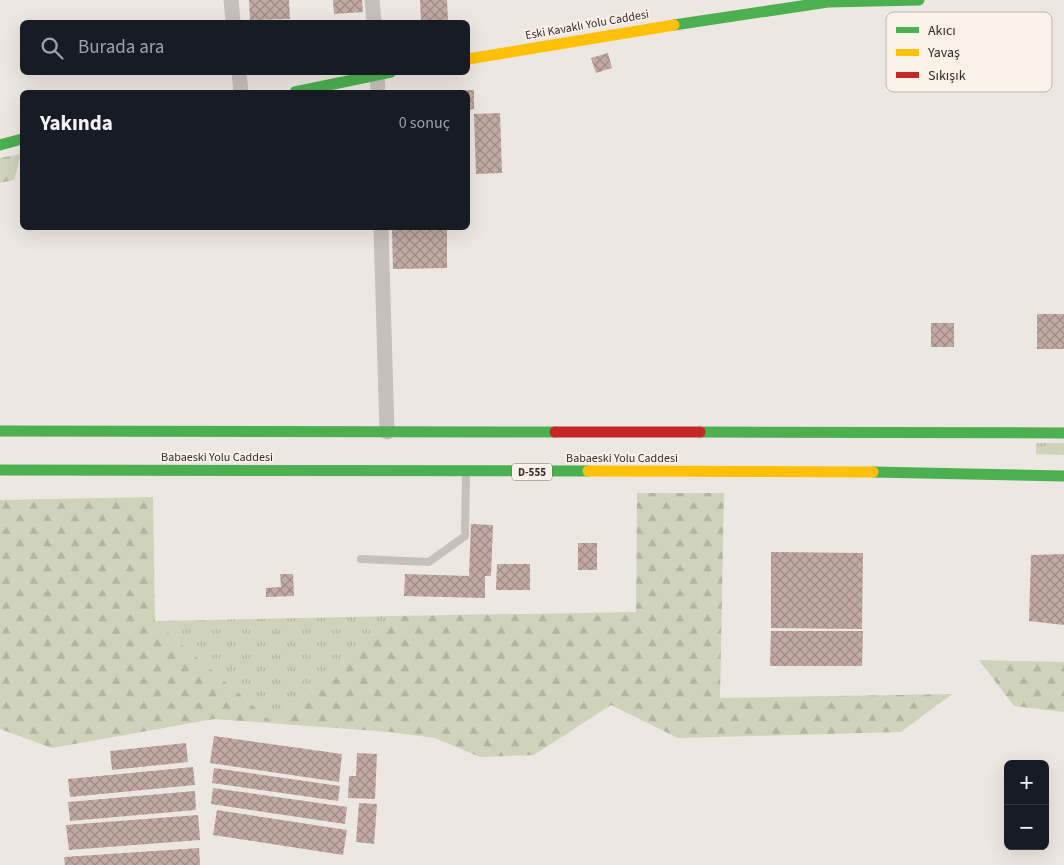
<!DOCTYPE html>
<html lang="tr">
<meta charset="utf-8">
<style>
body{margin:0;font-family:"Source Sans 3",sans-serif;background:#242831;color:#f1f3f6}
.controls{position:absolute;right:15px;bottom:15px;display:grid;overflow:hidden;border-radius:8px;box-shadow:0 5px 20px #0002}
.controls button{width:45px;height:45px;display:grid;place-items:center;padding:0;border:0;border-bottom:1px solid #363941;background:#171b24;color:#f1f3f6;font:25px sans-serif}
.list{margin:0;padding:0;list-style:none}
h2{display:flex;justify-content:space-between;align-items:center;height:65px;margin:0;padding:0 20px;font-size:21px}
h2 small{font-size:16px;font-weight:400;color:#9ea1a6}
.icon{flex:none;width:28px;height:28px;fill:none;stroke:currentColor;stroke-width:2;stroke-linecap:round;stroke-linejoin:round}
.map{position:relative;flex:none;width:1064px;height:865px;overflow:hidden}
.search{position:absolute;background:#171b24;box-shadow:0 5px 20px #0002;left:20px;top:20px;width:450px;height:55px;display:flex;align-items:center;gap:12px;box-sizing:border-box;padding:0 18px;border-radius:8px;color:#9ea1a6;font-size:19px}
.panel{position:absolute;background:#171b24;box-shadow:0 5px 20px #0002;left:20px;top:90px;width:450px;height:140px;border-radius:8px}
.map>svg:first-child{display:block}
.grass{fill:url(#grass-tufts)}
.forest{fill:url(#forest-firs)}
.building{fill:url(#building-cross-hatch)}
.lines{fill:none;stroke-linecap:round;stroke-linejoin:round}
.lane{stroke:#c7bfba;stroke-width:8}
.street{stroke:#c7bfba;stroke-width:15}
.fast{stroke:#4caf50;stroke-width:11}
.slow{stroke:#ffc107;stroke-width:11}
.jam{stroke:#c62828;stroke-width:11}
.labels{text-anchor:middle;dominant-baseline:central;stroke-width:4;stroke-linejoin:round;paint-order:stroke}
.shield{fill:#faf1e8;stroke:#726762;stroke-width:1}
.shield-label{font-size:11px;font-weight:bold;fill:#372c28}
.street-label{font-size:12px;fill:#372c28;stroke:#faf1e8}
.key{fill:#faf1e8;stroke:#c0b6ae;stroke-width:1}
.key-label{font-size:14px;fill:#372c28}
</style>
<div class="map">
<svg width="1064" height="865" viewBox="0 0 1064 865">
<defs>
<pattern id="grass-tufts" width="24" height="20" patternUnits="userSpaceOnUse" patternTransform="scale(1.25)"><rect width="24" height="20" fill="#cfd3ba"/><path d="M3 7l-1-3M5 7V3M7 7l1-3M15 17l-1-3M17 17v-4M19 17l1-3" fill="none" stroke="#b2b5a0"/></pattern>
<pattern id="forest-firs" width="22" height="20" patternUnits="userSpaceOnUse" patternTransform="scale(1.25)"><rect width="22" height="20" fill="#cfd3ba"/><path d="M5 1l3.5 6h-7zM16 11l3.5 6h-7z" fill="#b2b5a0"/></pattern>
<pattern id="building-cross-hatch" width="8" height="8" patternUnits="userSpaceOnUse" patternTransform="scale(1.25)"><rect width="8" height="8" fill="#c2aaa2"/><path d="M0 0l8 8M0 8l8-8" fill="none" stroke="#9e8b84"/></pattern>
</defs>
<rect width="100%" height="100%" fill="#ede7e1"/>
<path class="grass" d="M 1036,443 L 1064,443 L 1064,455 L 1036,454 Z
M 396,616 L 273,723 L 155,621 Z"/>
<path class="forest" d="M 21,154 L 14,180 L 0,183 L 0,158 Z
M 637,493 L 724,493 L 720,698 L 952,694 L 901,732 L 678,738 L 611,705 L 534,755 L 480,757 L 435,738 L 390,732 L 214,719 L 52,748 L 0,729 L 0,500 L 153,497 L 155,621 L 273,723 L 396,616 L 636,612 Z
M 979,660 L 1064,662 L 1064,712 L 1014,706 Z"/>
<path class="building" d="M 249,0 L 289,0 L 290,19 L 250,20 Z
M 333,0 L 362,0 L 363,12 L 334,14 Z
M 420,0 L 447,0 L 448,21 L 421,21 Z
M 608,53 L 612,68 L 596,73 L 591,58 Z
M 474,90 L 474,109 L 468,110 L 468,92 L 393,92 L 393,91 Z
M 500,113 L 502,173 L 476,174 L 474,114 Z
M 392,228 L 447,228 L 447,268 L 393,269 Z
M 1037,314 L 1064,314 L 1064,349 L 1037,349 Z
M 931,323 L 954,323 L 954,347 L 931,347 Z
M 471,524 L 493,525 L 491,576 L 485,576 L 485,598 L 404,596 L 405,574 L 469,576 Z
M 578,543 L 597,543 L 597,570 L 578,570 Z
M 771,552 L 863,553 L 862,629 L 771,628 Z
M 1064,554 L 1064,625 L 1029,621 L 1031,555 Z
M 497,564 L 530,564 L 530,590 L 496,590 Z
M 280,574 L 293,574 L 294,596 L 266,597 L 266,588 L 281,587 Z
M 771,631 L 863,631 L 862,666 L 770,666 Z
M 214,736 L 342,754 L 339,782 L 210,763 Z
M 186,743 L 188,762 L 112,770 L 110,751 Z
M 357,753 L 377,754 L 375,799 L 348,798 L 349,776 L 356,776 Z
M 193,767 L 195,785 L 70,797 L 68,779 Z
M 214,768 L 340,786 L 338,801 L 212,783 Z
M 213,788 L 347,807 L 345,824 L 211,804 Z
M 195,791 L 196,810 L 70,821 L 68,802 Z
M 359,803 L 377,804 L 374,844 L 356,842 Z
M 217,810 L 347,830 L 343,855 L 213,835 Z
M 198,815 L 200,840 L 69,850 L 66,825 Z
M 199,848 L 200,865 L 65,865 L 64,857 Z"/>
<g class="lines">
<path class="lane" d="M 361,559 L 429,562 L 465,536 L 466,476"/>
<path class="street" d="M 231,0 L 233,22
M 372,0 L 374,22
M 239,72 L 241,92
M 377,72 L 378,92
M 381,228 L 387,432"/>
<path class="fast" d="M 674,25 L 828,2 L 919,0
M 295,92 L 391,72
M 0,145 L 22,139
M 0,431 L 555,432
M 700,432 L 1064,433
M 0,470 L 588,471
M 873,472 L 1064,476"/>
<path class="slow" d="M 468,59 L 674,25
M 588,471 L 873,472"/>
<path class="jam" d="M 555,432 L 700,432"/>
</g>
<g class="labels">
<rect class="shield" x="512" y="463.5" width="40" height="17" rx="4"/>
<g class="shield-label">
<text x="532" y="472">D-555</text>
</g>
<g class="street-label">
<text transform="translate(587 25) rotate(-10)">Eski Kavaklı Yolu Caddesi</text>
<text x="217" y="457">Babaeski Yolu Caddesi</text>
<text x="622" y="458">Babaeski Yolu Caddesi</text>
</g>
</g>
<rect x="886" y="12" width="166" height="80" rx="8" class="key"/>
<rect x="896" y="27" width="23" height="6" fill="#4caf50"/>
<rect x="896" y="49" width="23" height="7" fill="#ffc107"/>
<rect x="896" y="72" width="23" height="6" fill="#c62828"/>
<g class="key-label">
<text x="928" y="35">Akıcı</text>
<text x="928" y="57">Yavaş</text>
<text x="928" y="80">Sıkışık</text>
</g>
</svg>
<div class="controls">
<button>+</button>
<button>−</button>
</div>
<div class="search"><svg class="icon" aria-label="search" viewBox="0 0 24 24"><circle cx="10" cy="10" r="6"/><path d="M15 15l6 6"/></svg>Burada ara</div>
<section class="panel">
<h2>Yakında<small>0 sonuç</small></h2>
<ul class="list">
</ul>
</section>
</div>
